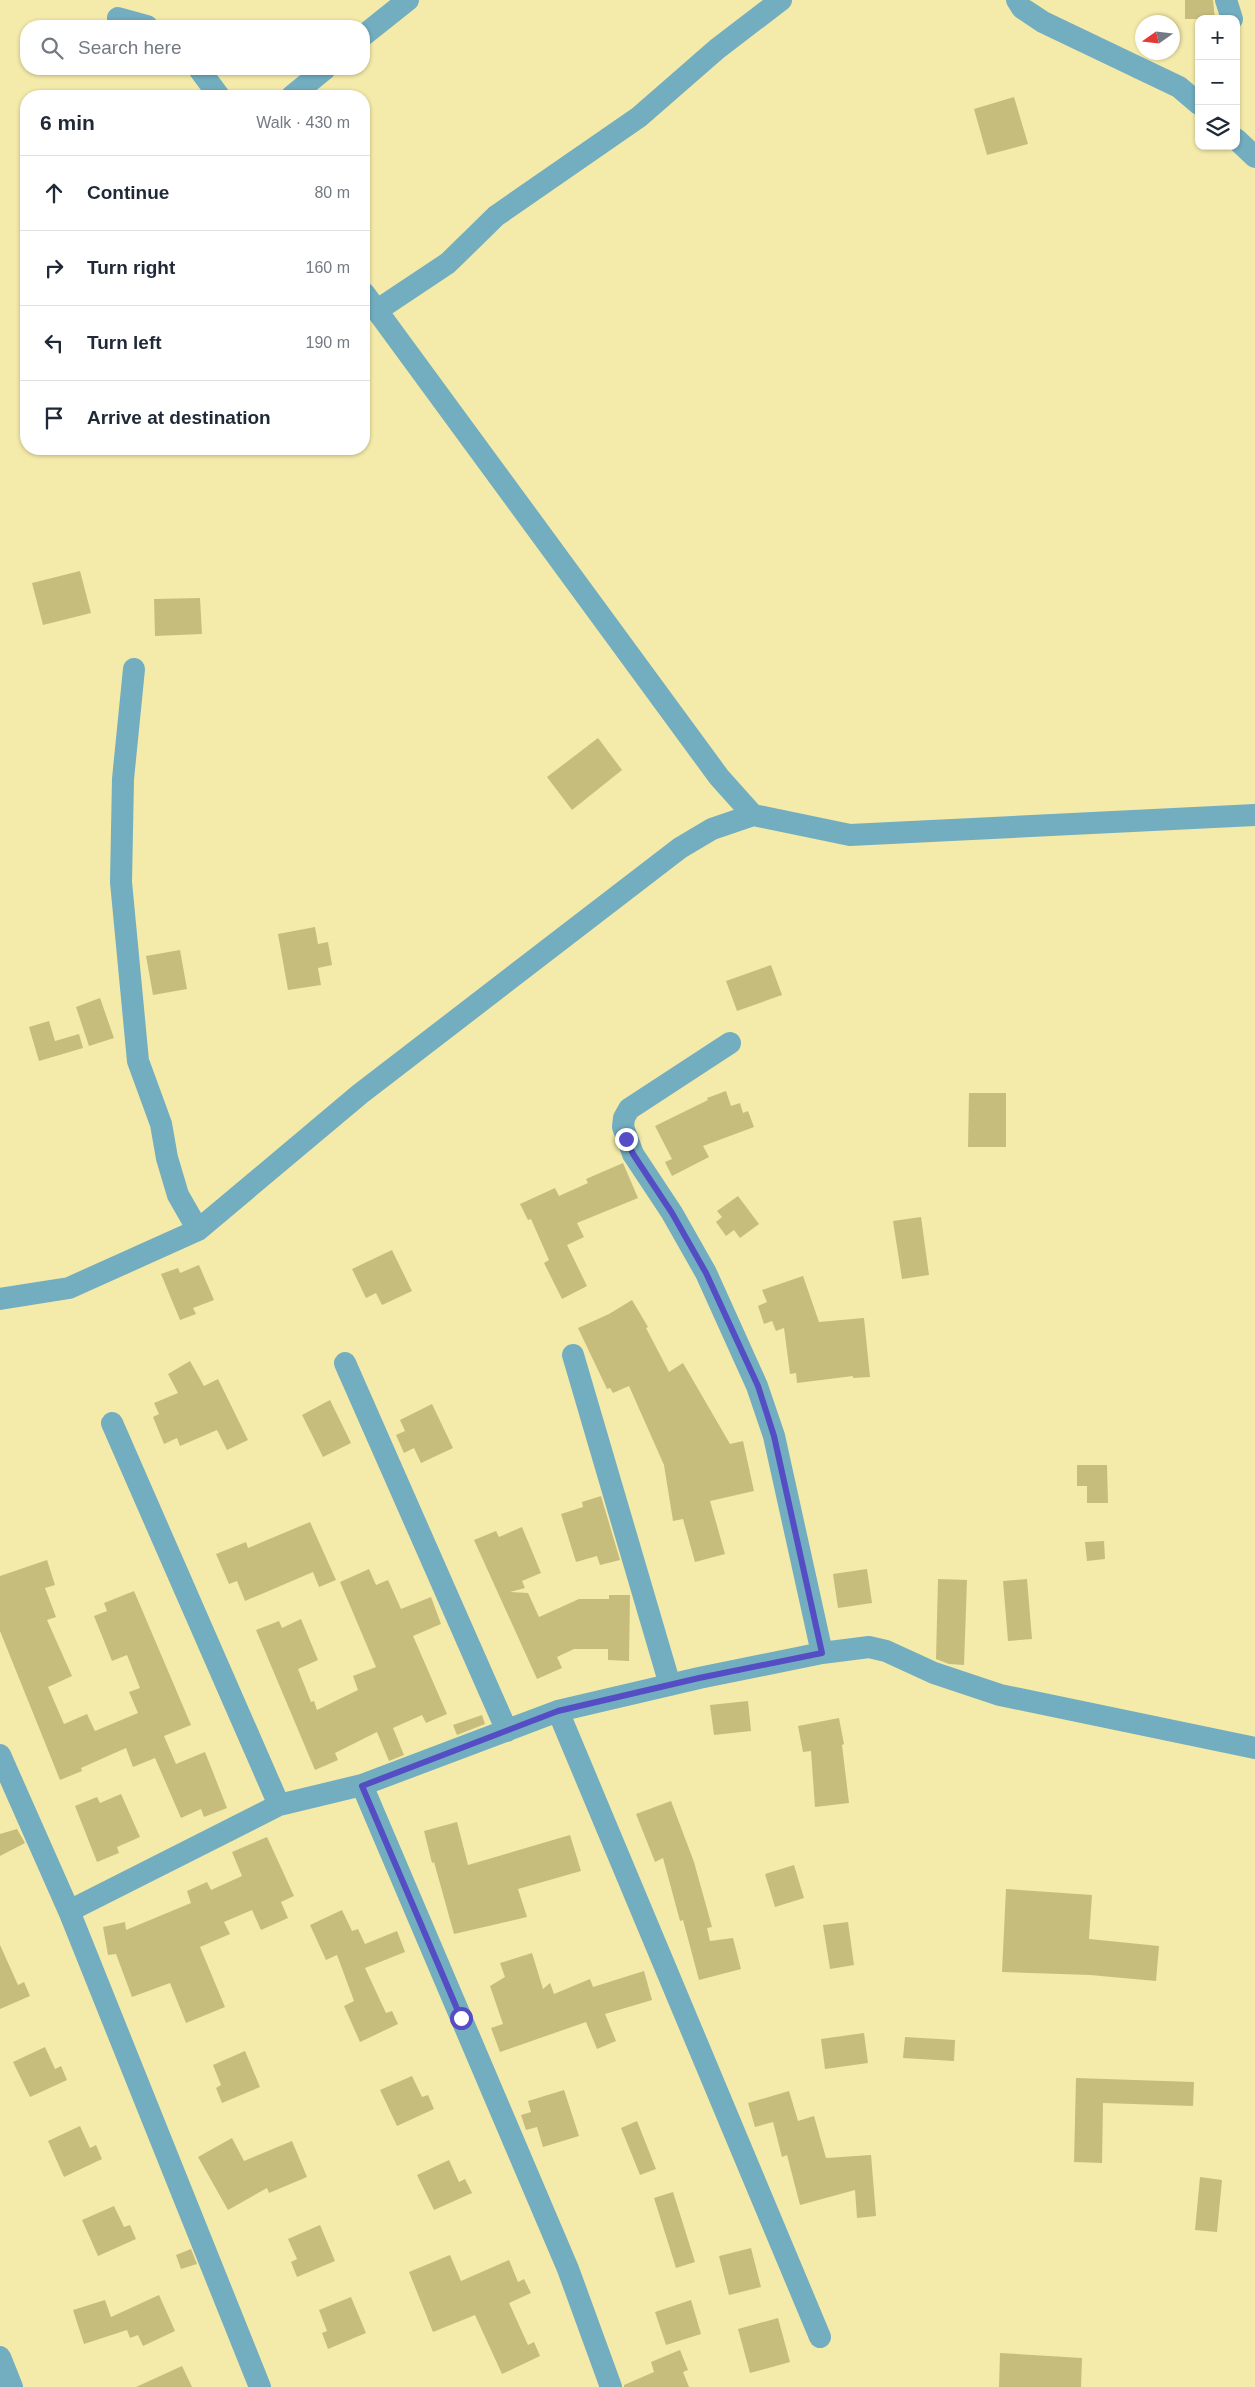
<!DOCTYPE html>
<meta charset="utf-8">
<style>
body{margin:0;font-family:Arial,sans-serif;background:#f6f6f7;color:#1f2937}
.controls{position:absolute;right:15px;top:15px;display:grid;overflow:hidden;border-radius:10px;box-shadow:0 1px 4px #0004}
.controls button{width:45px;height:45px;display:grid;place-items:center;padding:0;border:0;border-bottom:1px solid #e0e1e3;background:#fff;color:#1f2937;font:25px sans-serif}
.compass{position:absolute;left:1135px;top:15px;width:45px;height:45px;border-radius:50%;background:#fff;box-shadow:0 1px 4px #0004;rotate:256deg}
.stop{position:absolute;width:15px;height:15px;margin:-11px;border:4px solid #554dc4;border-radius:50%;background:#fff}
.stop.end{background:#554dc4;border-color:#fff;box-shadow:0 1px 5px #0008}
.list{margin:0;padding:0;list-style:none}
h2{display:flex;justify-content:space-between;align-items:center;height:65px;margin:0;padding:0 20px;font-size:21px}
h2 small{font-size:16px;font-weight:400;color:#747a83}
.list li{display:grid;grid-template-columns:32px 1fr auto;gap:15px;align-items:center;box-sizing:border-box;height:75px;padding:0 20px;border-top:1px solid #e0e1e3}
.list b{display:block;font-size:19px;white-space:nowrap}
.list em{font-size:16px;font-style:normal;color:#747a83}
.icon{flex:none;width:28px;height:28px;fill:none;stroke:currentColor;stroke-width:2;stroke-linecap:round;stroke-linejoin:round}
.map{position:relative;flex:none;width:1255px;height:2387px;overflow:hidden}
.search{position:absolute;background:#fff;box-shadow:0 1px 4px #0004;left:20px;top:20px;width:350px;height:55px;display:flex;align-items:center;gap:12px;box-sizing:border-box;padding:0 18px;border-radius:20px;color:#747a83;font-size:19px}
.panel{position:absolute;background:#fff;box-shadow:0 1px 4px #0004;left:20px;top:90px;width:350px;height:365px;border-radius:20px}
.map>svg:first-child{display:block}
.building{fill:#c6bd7d}
.lines{fill:none;stroke-linecap:round;stroke-linejoin:round}
.minor{stroke:#72adc0;stroke-width:22}
.route{stroke:#554dc4;stroke-width:6}
</style>
<div class="map">
<svg width="1255" height="2387" viewBox="0 0 1255 2387">
<rect width="100%" height="100%" fill="#f4eaa9"/>
<path class="building" d="M 1185,0 L 1213,0 L 1215,19 L 1185,19 Z
M 1014,97 L 1028,144 L 987,155 L 974,109 Z
M 80,571 L 91,613 L 43,625 L 32,583 Z
M 200,598 L 202,634 L 155,636 L 154,599 Z
M 598,738 L 622,770 L 572,810 L 547,777 Z
M 315,927 L 318,944 L 328,942 L 332,965 L 318,968 L 321,985 L 288,990 L 278,934 Z
M 180,950 L 187,989 L 153,995 L 146,956 Z
M 771,965 L 782,995 L 737,1011 L 726,981 Z
M 100,998 L 114,1038 L 89,1046 L 76,1007 Z
M 49,1021 L 55,1041 L 79,1034 L 83,1048 L 39,1061 L 29,1027 Z
M 726,1091 L 731,1106 L 740,1103 L 743,1113 L 748,1111 L 754,1127 L 703,1146 L 709,1157 L 672,1176 L 665,1162 L 672,1159 L 655,1126 L 708,1100 L 707,1098 Z
M 969,1093 L 1006,1093 L 1006,1147 L 968,1147 Z
M 623,1163 L 638,1198 L 577,1223 L 584,1237 L 567,1245 L 587,1286 L 562,1299 L 544,1263 L 549,1260 L 531,1219 L 528,1220 L 520,1204 L 555,1188 L 559,1196 L 588,1183 L 586,1179 Z
M 738,1196 L 759,1224 L 740,1238 L 734,1230 L 726,1236 L 716,1222 L 722,1217 L 717,1211 Z
M 921,1217 L 929,1275 L 902,1279 L 893,1221 Z
M 392,1250 L 412,1291 L 382,1305 L 376,1293 L 366,1298 L 352,1269 Z
M 199,1265 L 214,1300 L 193,1308 L 196,1314 L 180,1320 L 161,1274 L 178,1268 L 180,1273 Z
M 803,1276 L 819,1322 L 864,1318 L 870,1377 L 853,1378 L 853,1376 L 797,1383 L 796,1373 L 790,1374 L 784,1328 L 776,1331 L 772,1321 L 764,1324 L 758,1306 L 767,1302 L 762,1290 Z
M 632,1300 L 648,1327 L 646,1328 L 669,1372 L 683,1363 L 730,1444 L 743,1441 L 754,1491 L 710,1501 L 725,1554 L 695,1562 L 683,1519 L 673,1521 L 664,1465 L 629,1386 L 613,1393 L 610,1388 L 607,1389 L 578,1328 L 609,1314 Z
M 190,1361 L 204,1386 L 218,1379 L 248,1440 L 227,1450 L 217,1430 L 180,1446 L 177,1438 L 164,1444 L 153,1417 L 159,1414 L 154,1403 L 178,1393 L 168,1374 Z
M 330,1400 L 351,1443 L 323,1457 L 302,1415 Z
M 432,1404 L 453,1448 L 421,1463 L 414,1448 L 404,1453 L 396,1435 L 405,1431 L 400,1420 Z
M 1077,1465 L 1107,1465 L 1108,1503 L 1087,1503 L 1087,1486 L 1077,1486 Z
M 601,1496 L 620,1560 L 600,1565 L 597,1556 L 576,1562 L 561,1514 L 583,1507 L 582,1502 Z
M 310,1522 L 336,1580 L 319,1587 L 313,1572 L 245,1601 L 237,1581 L 229,1584 L 216,1554 L 246,1542 L 248,1548 Z
M 522,1527 L 541,1573 L 522,1581 L 525,1588 L 510,1592 L 528,1593 L 539,1617 L 579,1599 L 609,1599 L 609,1595 L 630,1595 L 629,1661 L 608,1660 L 608,1649 L 574,1649 L 557,1657 L 562,1668 L 537,1679 L 474,1540 L 496,1531 L 499,1537 Z
M 1104,1541 L 1105,1559 L 1087,1561 L 1085,1542 Z
M 47,1560 L 55,1585 L 45,1588 L 56,1617 L 47,1620 L 72,1676 L 48,1687 L 64,1724 L 87,1714 L 95,1731 L 138,1713 L 129,1692 L 140,1688 L 127,1655 L 112,1661 L 94,1616 L 107,1611 L 104,1603 L 134,1591 L 191,1725 L 164,1736 L 176,1764 L 205,1752 L 227,1808 L 204,1817 L 201,1809 L 181,1818 L 155,1758 L 133,1767 L 126,1748 L 81,1768 L 82,1771 L 60,1780 L 0,1631 L 0,1576 Z
M 369,1569 L 376,1585 L 388,1580 L 401,1609 L 431,1597 L 441,1624 L 413,1636 L 447,1714 L 426,1723 L 422,1715 L 393,1728 L 404,1755 L 389,1761 L 377,1732 L 335,1753 L 338,1760 L 315,1770 L 256,1630 L 279,1621 L 282,1628 L 301,1619 L 318,1660 L 298,1669 L 311,1702 L 314,1701 L 317,1710 L 358,1690 L 353,1676 L 376,1667 L 340,1582 Z
M 867,1569 L 872,1603 L 838,1608 L 833,1574 Z
M 938,1579 L 967,1580 L 964,1665 L 949,1664 L 936,1659 Z
M 1027,1579 L 1032,1639 L 1008,1641 L 1003,1581 Z
M 748,1701 L 751,1731 L 714,1735 L 710,1705 Z
M 482,1715 L 485,1724 L 457,1735 L 453,1725 Z
M 839,1718 L 844,1744 L 842,1745 L 849,1803 L 815,1807 L 811,1751 L 803,1752 L 798,1726 Z
M 121,1794 L 140,1837 L 117,1847 L 119,1853 L 97,1862 L 75,1806 L 97,1797 L 100,1803 Z
M 671,1801 L 694,1862 L 712,1927 L 707,1928 L 710,1941 L 733,1938 L 741,1969 L 699,1980 L 683,1920 L 680,1921 L 663,1858 L 655,1862 L 636,1814 Z
M 457,1822 L 468,1865 L 570,1835 L 581,1871 L 518,1889 L 527,1917 L 454,1934 L 434,1862 L 432,1863 L 424,1831 Z
M 17,1829 L 25,1843 L 0,1856 L 0,1834 Z
M 267,1837 L 294,1896 L 281,1902 L 288,1918 L 261,1930 L 252,1910 L 224,1922 L 230,1934 L 200,1947 L 225,2007 L 186,2023 L 170,1983 L 132,1997 L 116,1954 L 108,1955 L 103,1927 L 125,1922 L 126,1930 L 191,1903 L 187,1891 L 207,1882 L 211,1890 L 242,1876 L 232,1852 Z
M 794,1865 L 804,1898 L 775,1907 L 765,1874 Z
M 1006,1889 L 1092,1895 L 1089,1939 L 1159,1946 L 1156,1981 L 1090,1975 L 1002,1972 Z
M 342,1910 L 352,1931 L 358,1929 L 365,1944 L 397,1931 L 405,1952 L 365,1968 L 386,2013 L 392,2011 L 398,2024 L 360,2042 L 344,2006 L 354,2001 L 337,1955 L 326,1960 L 310,1925 Z
M 848,1922 L 854,1965 L 830,1969 L 823,1925 Z
M 0,1945 L 18,1985 L 24,1982 L 30,1996 L 0,2009 Z
M 532,1953 L 543,1989 L 550,1983 L 554,1994 L 590,1979 L 593,1987 L 644,1971 L 652,2000 L 605,2014 L 616,2041 L 597,2049 L 586,2022 L 500,2052 L 491,2028 L 503,2024 L 490,1986 L 505,1977 L 500,1963 Z
M 864,2033 L 868,2063 L 825,2069 L 821,2039 Z
M 905,2037 L 955,2040 L 954,2061 L 903,2058 Z
M 45,2047 L 55,2069 L 61,2066 L 67,2080 L 30,2097 L 13,2062 Z
M 245,2051 L 260,2087 L 222,2103 L 216,2088 L 221,2085 L 213,2065 Z
M 412,2076 L 422,2097 L 428,2095 L 434,2109 L 397,2126 L 380,2090 Z
M 1076,2078 L 1194,2082 L 1193,2106 L 1103,2103 L 1102,2163 L 1074,2162 Z
M 564,2090 L 579,2136 L 543,2147 L 537,2127 L 526,2130 L 521,2115 L 531,2112 L 528,2101 Z
M 789,2091 L 798,2121 L 814,2116 L 826,2158 L 871,2155 L 876,2216 L 857,2218 L 855,2190 L 800,2205 L 787,2155 L 782,2157 L 773,2122 L 755,2127 L 748,2103 Z
M 637,2121 L 656,2169 L 640,2175 L 621,2128 Z
M 80,2126 L 90,2148 L 96,2145 L 102,2159 L 64,2177 L 48,2141 Z
M 232,2138 L 244,2161 L 292,2141 L 307,2177 L 269,2193 L 267,2188 L 228,2210 L 198,2157 Z
M 449,2160 L 459,2182 L 465,2179 L 472,2193 L 434,2210 L 417,2175 Z
M 1200,2177 L 1222,2180 L 1217,2232 L 1195,2230 Z
M 673,2192 L 695,2262 L 676,2268 L 654,2198 Z
M 114,2206 L 124,2227 L 130,2225 L 136,2239 L 98,2256 L 82,2220 Z
M 320,2225 L 335,2261 L 297,2277 L 291,2262 L 297,2259 L 288,2239 Z
M 751,2248 L 761,2287 L 729,2295 L 719,2256 Z
M 191,2249 L 197,2264 L 181,2269 L 176,2255 Z
M 450,2255 L 461,2281 L 509,2260 L 518,2282 L 524,2279 L 531,2293 L 509,2303 L 528,2345 L 534,2342 L 540,2356 L 502,2374 L 475,2315 L 433,2332 L 409,2272 Z
M 159,2295 L 175,2331 L 143,2346 L 138,2335 L 130,2338 L 127,2330 L 84,2344 L 73,2310 L 105,2300 L 111,2317 Z
M 351,2297 L 366,2333 L 328,2349 L 322,2333 L 327,2331 L 319,2310 Z
M 691,2300 L 701,2334 L 666,2345 L 655,2312 Z
M 778,2318 L 790,2362 L 750,2373 L 738,2329 Z
M 680,2350 L 688,2370 L 683,2372 L 689,2387 L 624,2387 L 624,2385 L 654,2372 L 651,2362 Z
M 1000,2353 L 1082,2358 L 1081,2387 L 999,2387 Z
M 182,2366 L 192,2387 L 136,2387 Z"/>
<g class="lines">
<path class="minor" d="M 1017,0 L 1022,8 L 1043,22 L 1179,87 L 1199,104
M 1226,0 L 1232,19
M 118,18 L 147,26
M 364,35 L 408,0
M 199,69 L 219,96
M 292,96 L 325,69
M 1236,139 L 1255,157
M 364,293 L 719,777 L 753,815 L 850,835 L 1255,815
M 376,311 L 448,263 L 496,216 L 639,117 L 717,49 L 781,0
M 134,669 L 123,779 L 121,882 L 138,1061 L 161,1124 L 167,1158 L 178,1195 L 198,1230
M 730,1043 L 629,1109 L 624,1118 L 623,1127 L 633,1154 L 672,1213 L 706,1273 L 757,1386 L 774,1436 L 822,1653
M 0,1299 L 69,1288 L 198,1230 L 360,1094 L 680,848 L 712,829 L 753,815
M 573,1355 L 670,1685
M 345,1363 L 507,1731
M 112,1423 L 279,1805
M 558,1711 L 820,2337
M 0,1755 L 69,1911 L 260,2387
M 69,1911 L 279,1805 L 362,1785
M 0,2357 L 12,2387
M 611,2387 L 568,2269 L 362,1785 L 558,1711 L 699,1678 L 822,1653 L 869,1647 L 886,1651 L 934,1673 L 1000,1695 L 1255,1748"/>
</g>
<g class="lines">
<path class="route" d="M 461,2018 L 362,1786 L 558,1711 L 699,1678 L 822,1653 L 774,1436 L 758,1386 L 706,1273 L 672,1213 L 633,1154 L 626,1139"/>
</g>
</svg>
<div class="controls">
<button>+</button>
<button>−</button>
<button><svg class="icon" aria-label="layers" viewBox="0 0 24 24"><path d="M12 4l9 5-9 5-9-5zM3 14l9 5 9-5"/></svg></button>
</div>
<svg class="compass" viewBox="-18 -18 36 36"><path d="M0-13l5 13h-10z" fill="#e53935"/><path d="M0 13l5-13h-10z" fill="#747a83"/></svg>
<div class="stop" style="left:461px;top:2018px"></div>
<div class="stop end" style="left:626px;top:1139px"></div>
<div class="search"><svg class="icon" aria-label="search" viewBox="0 0 24 24"><circle cx="10" cy="10" r="6"/><path d="M15 15l6 6"/></svg>Search here</div>
<section class="panel">
<h2>6 min<small>Walk · 430 m</small></h2>
<ul class="list">
<li><svg class="icon" aria-label="ahead" viewBox="0 0 24 24"><path d="M12 20V5M6 11l6-6 6 6"/></svg><div><b>Continue</b></div><em>80 m</em></li>
<li><svg class="icon" aria-label="right" viewBox="0 0 24 24"><path d="M7 20v-9h11M14 6l5 5-5 5"/></svg><div><b>Turn right</b></div><em>160 m</em></li>
<li><svg class="icon" aria-label="left" viewBox="0 0 24 24"><path d="M17 20v-9H6M10 6l-5 5 5 5"/></svg><div><b>Turn left</b></div><em>190 m</em></li>
<li><svg class="icon" aria-label="arrive" viewBox="0 0 24 24"><path d="M6 21V4h12l-3 4 3 4H6"/></svg><div><b>Arrive at destination</b></div></li>
</ul>
</section>
</div>
